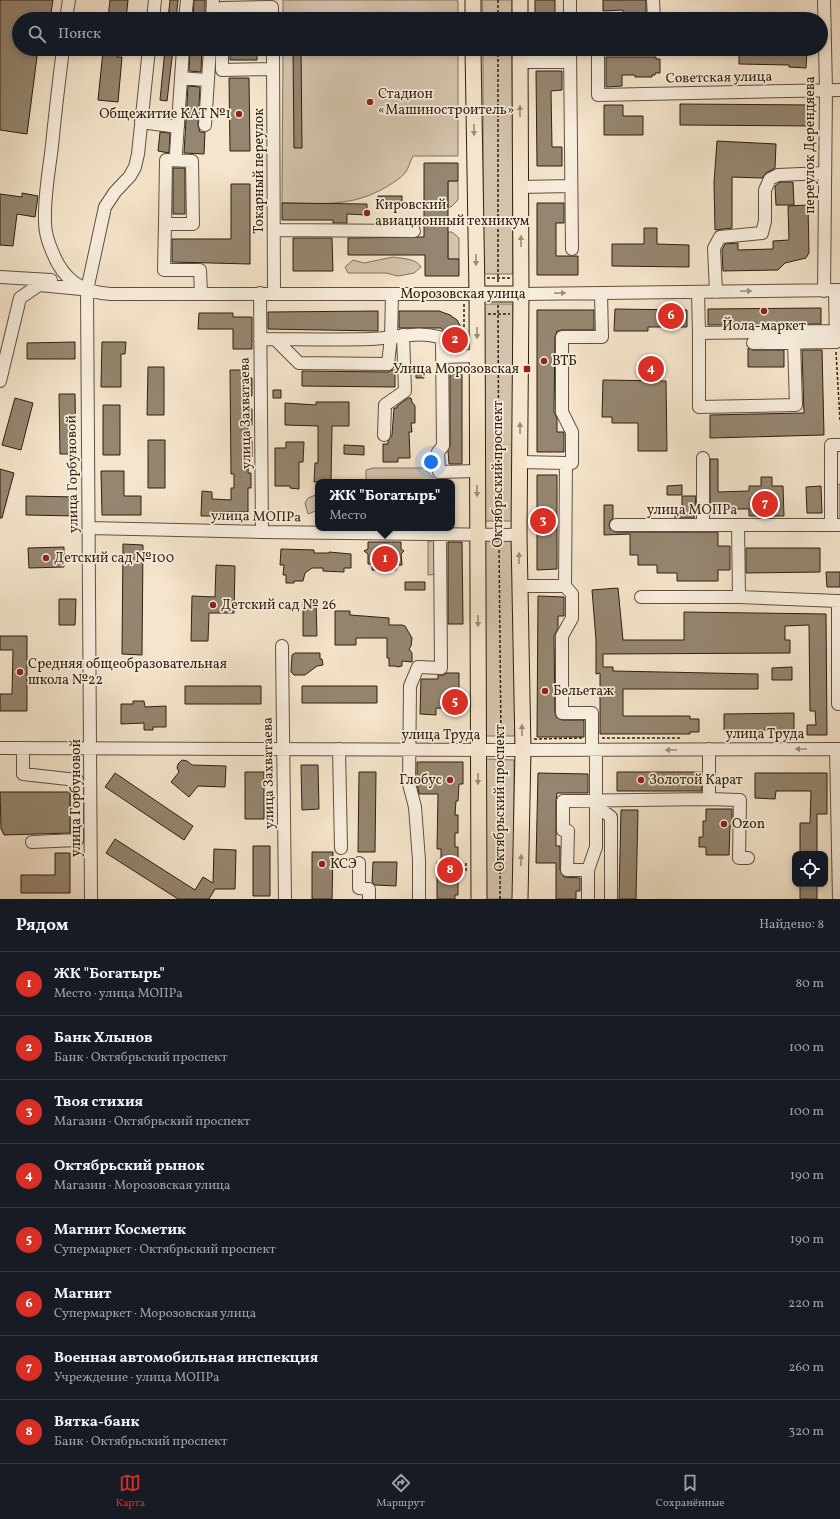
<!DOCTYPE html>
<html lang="ru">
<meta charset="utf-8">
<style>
body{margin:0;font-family:Vollkorn,serif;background:#242831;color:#f1f3f6}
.controls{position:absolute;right:12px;bottom:12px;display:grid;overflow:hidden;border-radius:8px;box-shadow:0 2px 6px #0003}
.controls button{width:36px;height:36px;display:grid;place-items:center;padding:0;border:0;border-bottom:1px solid #363941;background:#171b24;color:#f1f3f6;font:20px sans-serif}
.you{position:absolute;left:431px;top:462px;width:14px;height:14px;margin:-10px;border:3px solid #fff;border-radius:50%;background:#1a73e8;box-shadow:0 0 0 6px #1a73e833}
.badge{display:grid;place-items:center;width:26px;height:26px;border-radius:50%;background:#d93025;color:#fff;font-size:13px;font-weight:700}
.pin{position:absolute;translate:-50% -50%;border:2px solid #fff;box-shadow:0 1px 4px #0006}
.popup{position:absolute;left:315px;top:479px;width:140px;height:52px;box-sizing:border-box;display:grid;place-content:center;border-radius:8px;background:#171b24;filter:drop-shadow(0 1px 3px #0005);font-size:13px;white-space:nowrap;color:#9ea1a6}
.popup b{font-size:15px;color:#f1f3f6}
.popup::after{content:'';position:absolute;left:50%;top:100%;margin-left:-8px;border:8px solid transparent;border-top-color:#171b24}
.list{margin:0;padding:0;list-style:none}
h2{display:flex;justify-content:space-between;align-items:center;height:52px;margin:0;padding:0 16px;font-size:17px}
h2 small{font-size:13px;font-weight:400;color:#9ea1a6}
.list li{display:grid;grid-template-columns:26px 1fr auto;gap:12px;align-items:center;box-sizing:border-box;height:64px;padding:0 16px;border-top:1px solid #363941}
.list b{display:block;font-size:15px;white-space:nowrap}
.list p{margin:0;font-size:13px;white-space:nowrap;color:#9ea1a6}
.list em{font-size:13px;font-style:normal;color:#9ea1a6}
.icon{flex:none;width:22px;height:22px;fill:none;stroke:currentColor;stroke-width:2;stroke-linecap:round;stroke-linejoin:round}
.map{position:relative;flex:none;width:840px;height:899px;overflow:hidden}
.search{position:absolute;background:#171b24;box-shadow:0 2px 6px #0003;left:12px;right:12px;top:12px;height:44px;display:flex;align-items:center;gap:10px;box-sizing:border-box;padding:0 14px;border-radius:22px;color:#9ea1a6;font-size:15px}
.sheet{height:564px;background:#171b24}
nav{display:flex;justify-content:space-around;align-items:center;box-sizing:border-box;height:56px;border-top:1px solid #363941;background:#171b24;font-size:11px;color:#9ea1a6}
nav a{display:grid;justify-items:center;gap:2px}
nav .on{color:#d93025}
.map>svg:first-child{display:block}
.green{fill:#d3c3ac;stroke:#80715d}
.building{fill:#958671;stroke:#2e1f0e}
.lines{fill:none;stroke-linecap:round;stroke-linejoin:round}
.minor-casing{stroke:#60503e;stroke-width:14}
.major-casing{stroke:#2e1f0e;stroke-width:17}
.path{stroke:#2e1f0e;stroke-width:1.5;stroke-dasharray:3 2;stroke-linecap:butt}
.minor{stroke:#f8eede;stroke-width:12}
.major{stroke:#f5e5cc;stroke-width:15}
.oneway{fill:#9b8c76}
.oneway2{fill:#9d9180}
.poi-dot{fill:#8f2418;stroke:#f8eede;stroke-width:1.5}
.labels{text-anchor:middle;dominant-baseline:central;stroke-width:3.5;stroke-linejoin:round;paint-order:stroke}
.street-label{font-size:14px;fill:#2e1f0e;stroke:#f8eede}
.poi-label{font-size:14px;fill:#2e1f0e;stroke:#f8eede;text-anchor:start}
</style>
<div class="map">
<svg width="840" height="899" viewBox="0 0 840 899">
<rect width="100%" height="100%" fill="#f5e5cc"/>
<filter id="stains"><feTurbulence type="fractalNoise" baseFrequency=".005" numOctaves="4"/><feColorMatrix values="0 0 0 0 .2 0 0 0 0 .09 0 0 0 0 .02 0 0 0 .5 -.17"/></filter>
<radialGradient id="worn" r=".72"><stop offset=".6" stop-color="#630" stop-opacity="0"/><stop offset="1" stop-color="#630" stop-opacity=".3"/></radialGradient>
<path class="green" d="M 283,0 L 456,0 L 458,1 L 458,19 L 283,19 Z
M 482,0 L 512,0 L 512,19 L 483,19 Z
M 283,49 L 458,49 L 458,156 L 413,156 C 410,161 409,168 405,173 C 401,178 393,183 388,186 C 351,208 323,203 282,203 Z
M 483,49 L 512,49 L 513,274 L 483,274 Z
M 448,181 L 458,181 L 458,200 L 451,207 L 448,207 Z
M 448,232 L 452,232 L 459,238 L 459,259 L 448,259 Z
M 393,257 C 403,259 416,258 421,267 L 414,273 L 398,276 L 386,273 L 348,273 L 345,267 L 353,260 L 364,263 Z
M 483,304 L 513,304 L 514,521 L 484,521 Z
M 373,468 L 424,468 L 437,482 L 380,480 L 379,482 L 366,482 L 366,470 Z
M 840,484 L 840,521 C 832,515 833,494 837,485 Z
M 318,494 L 318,510 L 308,514 L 305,503 L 308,498 Z
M 428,541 L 436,541 L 439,574 L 428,575 Z
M 484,541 L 514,541 L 515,736 L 484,736 Z
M 485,759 L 514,760 L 514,899 L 485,899 Z"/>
<path class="building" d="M 0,0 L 53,0 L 50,19 L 19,19 L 19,49 L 38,49 L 27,134 L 0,130 Z
M 110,0 L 128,0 L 126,19 L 108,19 Z
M 170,0 L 178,0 L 176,19 L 168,19 Z
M 194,0 L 205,0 L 205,19 L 193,19 Z
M 535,0 L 555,0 L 555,19 L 535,19 Z
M 603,0 L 646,0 L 646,17 L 641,17 L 641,19 L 623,19 L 623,10 L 603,11 Z
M 165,49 L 173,49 L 167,101 L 160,100 Z
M 190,49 L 202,49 L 201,72 L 189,71 Z
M 230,49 L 257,49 L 257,60 L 230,60 Z
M 293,49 L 301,49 L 302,148 L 294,148 Z
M 739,49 L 804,49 L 804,51 L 807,51 L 806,68 L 789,67 L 789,65 L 739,64 Z
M 103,51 L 118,52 L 117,57 L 122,57 L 118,102 L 98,100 Z
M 606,57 L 656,57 L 656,59 L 660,59 L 660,73 L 655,73 L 655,75 L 652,75 L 652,77 L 635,77 L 635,75 L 622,75 L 622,86 L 606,87 Z
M 536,71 L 562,71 L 562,90 L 551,91 L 552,147 L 562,147 L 562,166 L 537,166 Z
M 229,78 L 249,78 L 250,151 L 230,151 Z
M 188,86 L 200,87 L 198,125 L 200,132 L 205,132 L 204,154 L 184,153 Z
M 680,104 L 814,105 L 814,126 L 680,125 Z
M 604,105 L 623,105 L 623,116 L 643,116 L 643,135 L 604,135 Z
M 160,132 L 170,133 L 169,153 L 158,151 Z
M 717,141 L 776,144 L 775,168 L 766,173 L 762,178 L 732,177 L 732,228 L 715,230 L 714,183 Z
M 424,163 L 458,163 L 458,181 L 448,181 L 448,259 L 459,259 L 459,276 L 425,276 L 425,255 L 348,255 L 348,238 L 424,237 Z
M 173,168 L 185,168 L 185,214 L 173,214 Z
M 780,182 L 793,182 L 794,205 L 776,205 L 775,186 Z
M 231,184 L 250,184 L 250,264 L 172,262 L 172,239 L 231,239 Z
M 22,193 L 38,196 L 35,217 L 17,214 L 13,246 L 0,245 L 0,194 L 22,197 Z
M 378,196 L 402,196 L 402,206 L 378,206 Z
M 282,203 L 367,204 L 367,215 L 347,214 L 347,223 L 333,223 L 333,220 L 282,220 Z
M 537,203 L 564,203 L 564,223 L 556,223 L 556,256 L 578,256 L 578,275 L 537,275 Z
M 808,205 L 809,253 L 806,258 L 785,263 L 778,270 L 723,271 L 722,250 L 725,244 L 738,243 L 738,250 L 773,249 L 773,241 L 789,240 L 788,206 Z
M 644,228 L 657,228 L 657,244 L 689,245 L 689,267 L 612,266 L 612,244 L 644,244 Z
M 293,238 L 332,238 L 333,271 L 293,271 Z
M 821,308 L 821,324 L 708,325 L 708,309 Z
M 615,309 L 687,310 L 687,327 L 648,327 L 648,331 L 614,331 Z
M 537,310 L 594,310 L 594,330 L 562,330 L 557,331 L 555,337 L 554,412 L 557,418 L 557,432 L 564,432 L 564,452 L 537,452 Z
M 378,311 L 378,331 L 268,329 L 268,312 Z
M 399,311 L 439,311 L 450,315 L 457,320 L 461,327 L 461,349 L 450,349 L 449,339 L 441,328 L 399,328 Z
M 199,313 L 233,313 L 233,317 L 252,317 L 252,349 L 233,349 L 233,329 L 198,329 Z
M 75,342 L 75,359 L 27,359 L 27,343 Z
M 102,342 L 126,342 L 125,354 L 121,354 L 121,387 L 101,387 Z
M 748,348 L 753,350 L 784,350 L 784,367 L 748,367 Z
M 802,350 L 822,350 L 824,435 L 710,438 L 710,415 L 804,413 Z
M 148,367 L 164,367 L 164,415 L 147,415 Z
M 416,367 L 424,367 L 424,378 L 416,378 Z
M 450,367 L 462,367 L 462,464 L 449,464 L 448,451 L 450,446 Z
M 230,370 L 249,370 L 249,378 L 252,378 L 252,396 L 249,396 L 249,409 L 252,409 L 252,425 L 248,425 L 248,441 L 252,441 L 252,457 L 249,457 L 248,473 L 251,473 L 251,488 L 248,488 L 248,512 L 212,512 L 211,516 L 201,516 L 202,491 L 212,492 L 212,499 L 231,500 L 231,488 L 234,488 L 234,474 L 231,474 Z
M 392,370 L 395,370 L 395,387 L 302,386 L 302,371 L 388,372 Z
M 603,380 L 666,381 L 667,451 L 638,451 L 638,423 L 612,423 L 612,417 L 602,417 Z
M 273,390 L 281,390 L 281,398 L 273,398 Z
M 59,394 L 75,394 L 76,454 L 60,454 Z
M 15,398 L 33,403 L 21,450 L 2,445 Z
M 408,398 L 411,398 L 412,402 L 415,406 L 415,423 L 411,423 L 412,432 L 409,432 L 410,458 L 398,458 L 398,462 L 383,462 L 383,444 L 388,444 L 388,441 L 392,435 L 394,408 L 397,408 L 397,406 Z
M 316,402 L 349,402 L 349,426 L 332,426 L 331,482 L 314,482 L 315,463 L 318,463 L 318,426 L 285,425 L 285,403 L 316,405 Z
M 103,405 L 120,405 L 120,455 L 103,455 Z
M 148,440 L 165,440 L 165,488 L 148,488 Z
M 286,442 L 304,442 L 303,462 L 299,462 L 299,489 L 290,488 L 290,486 L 275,486 L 275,448 L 286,448 Z
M 344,445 L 364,446 L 364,455 L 344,454 Z
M 710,459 L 718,459 L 718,492 L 749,491 L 749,486 L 761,486 L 761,477 L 772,477 L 772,486 L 783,486 L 784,516 L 749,516 L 749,509 L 718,509 L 718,514 L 710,514 Z
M 0,469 L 14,473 L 2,518 L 0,518 Z
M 101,471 L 124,471 L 124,496 L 141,496 L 141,515 L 102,515 Z
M 537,475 L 557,475 L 557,569 L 537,570 Z
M 682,485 L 682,495 L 667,495 L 667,486 Z
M 821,486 L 822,513 L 807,513 L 806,487 Z
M 26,496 L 76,497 L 76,516 L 26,515 Z
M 682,496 L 696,496 L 694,518 L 675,518 L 675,509 L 682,509 Z
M 604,505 L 613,505 L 613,518 L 610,521 L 609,525 L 610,529 L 616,532 L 718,532 L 718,546 L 730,546 L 730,570 L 718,570 L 718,581 L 677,581 L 677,573 L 657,573 L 657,565 L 638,565 L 638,555 L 630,555 L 630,534 L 604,535 Z
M 368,542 L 401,542 L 401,549 L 404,551 L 401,554 L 402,565 L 396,565 L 396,570 L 372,570 L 372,564 L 368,564 L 368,554 L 364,551 L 368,549 Z
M 448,542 L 462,542 L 463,624 L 448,624 Z
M 123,544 L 143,545 L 142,655 L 122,654 Z
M 64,547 L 64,567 L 29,568 L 28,548 Z
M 746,548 L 820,548 L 820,572 L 746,573 Z
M 281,549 L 314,550 L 314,553 L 329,553 L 329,552 L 351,554 L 351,568 L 344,568 L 344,572 L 323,571 L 323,568 L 312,568 L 305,573 L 303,581 L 294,581 L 294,583 L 286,583 L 286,575 L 283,575 L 284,565 L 280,565 Z
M 216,565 L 235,566 L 234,613 L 209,613 L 208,641 L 191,641 L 192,596 L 215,597 Z
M 826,572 L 840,572 L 840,587 L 827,587 Z
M 405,582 L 425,582 L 425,590 L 405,590 Z
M 618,588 L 623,640 L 684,640 L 684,612 L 826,614 L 827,735 L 807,735 L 807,725 L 816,725 L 815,711 L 810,711 L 809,625 L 785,626 L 785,640 L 790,640 L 790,653 L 603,654 L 603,667 L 613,667 L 613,671 L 758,674 L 758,689 L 623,689 L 623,716 L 690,716 L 690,719 L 699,719 L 699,732 L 690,732 L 690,734 L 600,734 L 600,673 L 596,674 L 596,640 L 592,590 Z
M 538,596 L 564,597 L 564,616 L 558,616 L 558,628 L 554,636 L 555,713 L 556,717 L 562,720 L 584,720 L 584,737 L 537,737 Z
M 59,599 L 76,599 L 75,625 L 59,625 Z
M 303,602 L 316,602 L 317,636 L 303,636 Z
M 335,611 L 350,611 L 350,615 L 389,618 L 389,625 L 402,625 L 405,626 L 412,638 L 411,646 L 409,649 L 412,653 L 412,662 L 402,661 L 402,666 L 398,667 L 395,666 L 389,666 L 389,658 L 387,658 L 387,638 L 356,638 L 356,645 L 335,645 Z
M 0,636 L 27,636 L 27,711 L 0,711 L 0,694 L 12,694 L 13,650 L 0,650 Z
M 295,653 L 320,653 L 320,659 L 322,659 L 323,665 L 317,666 L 305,675 L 294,675 L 291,672 L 292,655 Z
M 792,667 L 792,680 L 772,680 L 772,668 Z
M 446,673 L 459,673 L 459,709 L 436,708 L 436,715 L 420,714 L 421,679 L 438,679 L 438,675 L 444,675 Z
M 185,686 L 261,686 L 261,704 L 185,704 Z
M 302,686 L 377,686 L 377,703 L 302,703 Z
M 133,701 L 144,701 L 145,707 L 166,706 L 166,727 L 153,727 L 153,730 L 144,730 L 144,723 L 121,724 L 121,704 L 133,704 Z
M 794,713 L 794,730 L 724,730 L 724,714 Z
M 182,760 L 187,761 L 192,765 L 226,766 L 225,787 L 198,786 L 189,797 L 171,782 L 179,772 L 177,768 L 178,764 Z
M 417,762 L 463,762 L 463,784 L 459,784 L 458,801 L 456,801 L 455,815 L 458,815 L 458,833 L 455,833 L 455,847 L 458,847 L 458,864 L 455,864 L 455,878 L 458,878 L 458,895 L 455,895 L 455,899 L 437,899 L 437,862 L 441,862 L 441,849 L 437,849 L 438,794 L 419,794 L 417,783 Z
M 301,765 L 318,765 L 319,809 L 302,810 Z
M 245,772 L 264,772 L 264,819 L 245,819 Z
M 359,772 L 376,772 L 375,852 L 358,852 Z
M 617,772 L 702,772 L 702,791 L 617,791 Z
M 115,773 L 193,826 L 184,840 L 105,787 Z
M 538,773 L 588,774 L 588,793 L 557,793 L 556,801 L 556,846 L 560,846 L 560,870 L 564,877 L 580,878 L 580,891 L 576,891 L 576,899 L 556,899 L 556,863 L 536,863 Z
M 755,773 L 827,773 L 827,814 L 817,814 L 817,854 L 800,854 L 800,823 L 810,823 L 811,791 L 776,791 L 775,799 L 755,798 Z
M 0,792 L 70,792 L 70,833 L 4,835 L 1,829 Z
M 706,809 L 732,809 L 732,826 L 730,826 L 729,855 L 706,855 L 706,847 L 699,847 L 699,837 L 703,837 L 703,821 L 706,821 Z
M 621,810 L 638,810 L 636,899 L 619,899 Z
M 115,839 L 195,890 L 203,877 L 213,883 L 214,849 L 236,850 L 235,889 L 215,889 L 209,899 L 178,899 L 106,853 Z
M 253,846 L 270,846 L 270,896 L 253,896 Z
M 312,852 L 333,852 L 332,899 L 312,899 Z
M 55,853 L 70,853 L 70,893 L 21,893 L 21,875 L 55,875 Z
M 373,862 L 397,862 L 396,886 L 375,885 L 372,882 Z
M 800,884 L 817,884 L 817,899 L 800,899 Z"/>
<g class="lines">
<g class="minor-casing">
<path id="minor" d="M 653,0 L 654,19
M 570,1 L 570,19
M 66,19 L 69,0
M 153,19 L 155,0
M 185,19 L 187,0
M 212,19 L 213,0
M 222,19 L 222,8 L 272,7 L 272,19
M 63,49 C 59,81 55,114 52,146 C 49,171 44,196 45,222 C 45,232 48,242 52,251 C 63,280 81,292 111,294 L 477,294
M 222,49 L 222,70 L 273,69
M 273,49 L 274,294
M 570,49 L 572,249
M 598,49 L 598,95 L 840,90
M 520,62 L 570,62
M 181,78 L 205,80 L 208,76
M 141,122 L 178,127
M 205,125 L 210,49
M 176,153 L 183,49
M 520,187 L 571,186
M 165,224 L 166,160 L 192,161 L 193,224 L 165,224 L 164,270 L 200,270 L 201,294
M 274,230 L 414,231
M 0,277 L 51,280
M 824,291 L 826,90 L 824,0
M 698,292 L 699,333 L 836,331
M 716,292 L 714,248 L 720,237 L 762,233 L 765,221 L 765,190 L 770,179 L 778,175 L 825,173
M 260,293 L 262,532
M 521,294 L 840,290
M 699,333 L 699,407 L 796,405 L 794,342
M 260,339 C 297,339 334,340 371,339 C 394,338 416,331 439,337 L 442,342 L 443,446 L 438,452 L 439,472 L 477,471
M 275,339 L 299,363 L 388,364 L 391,337 L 392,295
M 753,343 L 836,342 L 835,291
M 442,357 L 477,356
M 0,381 L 20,298 L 39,285 L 81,289
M 384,435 L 385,405 L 405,391 L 403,335
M 566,463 L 572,463 L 572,432 L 562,412 L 562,337 L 602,337 L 601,293
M 616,525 L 840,525
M 703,525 L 703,458
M 738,525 L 739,597
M 831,525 L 831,445 L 840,445
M 89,528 L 262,532 L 519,535
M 520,586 L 565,586 L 566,463 L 520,462
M 565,586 L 572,594 L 572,618 L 562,636 L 562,713 L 592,713 L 592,750
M 641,597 L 739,597 L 838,601 L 838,704
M 282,646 L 285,899
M 0,748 L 501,750 L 840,749
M 23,748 L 23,774 L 77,780 L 77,840 L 32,842
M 339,749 L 341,848
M 836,749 L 839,899
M 709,799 L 740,800 L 739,858 L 748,858
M 596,806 L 611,817 L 611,899
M 359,863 L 359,888 L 369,889 L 369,899
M 588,870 L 567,870 L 568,831 L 563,830 L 563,801 L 709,799 L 709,749
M 91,899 L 87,290 L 105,207 L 115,192 L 130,176 L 135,167 L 138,154 L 149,49
M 419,899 L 419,860 L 415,807 L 409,784 L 410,686 L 418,667 L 441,668 L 440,534
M 588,899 L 588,870 L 596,847 L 596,750"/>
</g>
<g class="major-casing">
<path id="major" d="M 473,0 L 473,19
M 520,0 L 520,19
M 473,49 L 477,294 L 479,899
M 520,49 L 521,294 L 519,535 L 523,750 L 520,899
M 477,294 L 521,294"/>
</g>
<path class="path" d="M 498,0 L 498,19
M 498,49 L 498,283
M 487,278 L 510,278
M 464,304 L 464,346
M 498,305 L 499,525
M 488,314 L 510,314
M 836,352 L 840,420
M 499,545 L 501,741
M 602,738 L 680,738
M 534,739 L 582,738
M 466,863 L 466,871
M 500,899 L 501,761"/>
<use href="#minor" class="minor"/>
<use href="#major" class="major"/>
</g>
<defs><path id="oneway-solid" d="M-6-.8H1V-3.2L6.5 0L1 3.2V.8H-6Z"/></defs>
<g class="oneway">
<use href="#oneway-solid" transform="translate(520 111) rotate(-90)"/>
<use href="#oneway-solid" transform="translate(474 130) rotate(89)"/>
<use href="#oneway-solid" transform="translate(521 241) rotate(-90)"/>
<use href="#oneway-solid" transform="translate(476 260) rotate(89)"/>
<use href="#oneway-solid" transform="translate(477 333) rotate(90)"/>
<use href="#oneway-solid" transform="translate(520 428) rotate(-90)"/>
<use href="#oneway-solid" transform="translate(477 491) rotate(90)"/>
<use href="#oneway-solid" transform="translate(519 558) rotate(-90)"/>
<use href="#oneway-solid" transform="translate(478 621) rotate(90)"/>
<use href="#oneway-solid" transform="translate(522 730) rotate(-91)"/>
<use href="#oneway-solid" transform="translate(478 779) rotate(90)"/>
<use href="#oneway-solid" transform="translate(521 860) rotate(-89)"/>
</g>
<g class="oneway2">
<use href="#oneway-solid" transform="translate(746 291) rotate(-1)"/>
<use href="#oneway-solid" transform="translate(560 293) rotate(-1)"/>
<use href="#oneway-solid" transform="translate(801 749) rotate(180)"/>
<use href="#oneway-solid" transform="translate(671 750) rotate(180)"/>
</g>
<g class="poi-dot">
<circle cx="370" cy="102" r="4"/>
<circle cx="239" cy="114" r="4"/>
<circle cx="367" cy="213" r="4"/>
<circle cx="764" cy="311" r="4"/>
<circle cx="544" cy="361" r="4"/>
<rect x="523" y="365" width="8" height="8" rx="2"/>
<circle cx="46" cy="558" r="4"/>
<circle cx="213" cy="605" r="4"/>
<circle cx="20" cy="672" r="4"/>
<circle cx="545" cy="691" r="4"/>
<circle cx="450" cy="780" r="4"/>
<circle cx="641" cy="780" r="4"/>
<circle cx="724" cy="824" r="4"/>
<circle cx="322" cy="864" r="4"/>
</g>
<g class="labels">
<g class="street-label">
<text transform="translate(719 78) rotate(-1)">Советская улица</text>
<text transform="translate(810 145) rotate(-90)">переулок Дерендяева</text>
<text transform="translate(259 171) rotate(-90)">Токарный переулок</text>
<text x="463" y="294">Морозовская улица</text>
<text transform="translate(246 413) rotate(-91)">улица Захватаева</text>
<text transform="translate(73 474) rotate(-91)">улица Горбуновой</text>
<text transform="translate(498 474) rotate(-90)">Октябрьский проспект</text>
<text x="692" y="510">улица МОПРа</text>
<text transform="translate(256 517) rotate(1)">улица МОПРа</text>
<text x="765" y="734">улица Труда</text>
<text x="441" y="735">улица Труда</text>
<text transform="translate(269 773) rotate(-91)">улица Захватаева</text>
<text transform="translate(76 798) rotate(-90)">улица Горбуновой</text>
<text transform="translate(500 798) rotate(-90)">Октябрьский проспект</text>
</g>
<g class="poi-label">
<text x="378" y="94">Стадион<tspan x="378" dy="16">«Машиностроитель»</tspan></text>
<text x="231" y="114" text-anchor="end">Общежитие КАТ №1</text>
<text x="375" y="205">Кировский<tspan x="375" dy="16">авиационный техникум</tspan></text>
<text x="764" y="326" text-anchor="middle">Йола-маркет</text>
<text x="552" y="361">ВТБ</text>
<text x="519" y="369" text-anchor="end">Улица Морозовская</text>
<text x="54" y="558">Детский сад №100</text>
<text x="221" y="605">Детский сад № 26</text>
<text x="28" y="664">Средняя общеобразовательная<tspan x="28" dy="16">школа №22</tspan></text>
<text x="553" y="691">Бельетаж</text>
<text x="442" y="780" text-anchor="end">Глобус</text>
<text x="649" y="780">Золотой Карат</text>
<text x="732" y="824">Ozon</text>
<text x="330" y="864">КСЭ</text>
</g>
</g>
<rect width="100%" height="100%" filter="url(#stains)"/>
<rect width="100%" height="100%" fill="url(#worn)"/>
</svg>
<div class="controls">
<button><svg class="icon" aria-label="locate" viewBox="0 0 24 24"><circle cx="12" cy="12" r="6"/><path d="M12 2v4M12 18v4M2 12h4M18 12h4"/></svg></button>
</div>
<div class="you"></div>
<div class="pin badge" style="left:385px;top:559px">1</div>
<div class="popup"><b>ЖК &quot;Богатырь&quot;</b>Место</div>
<div class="pin badge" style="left:455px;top:340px">2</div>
<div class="pin badge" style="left:543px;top:521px">3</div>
<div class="pin badge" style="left:651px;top:369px">4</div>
<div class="pin badge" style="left:455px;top:702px">5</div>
<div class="pin badge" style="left:671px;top:316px">6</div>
<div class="pin badge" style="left:765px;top:504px">7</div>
<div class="pin badge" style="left:450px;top:870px">8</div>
<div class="search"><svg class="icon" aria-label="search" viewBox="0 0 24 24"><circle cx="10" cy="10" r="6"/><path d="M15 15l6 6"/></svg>Поиск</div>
</div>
<section class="sheet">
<h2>Рядом<small>Найдено: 8</small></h2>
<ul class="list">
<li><span class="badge">1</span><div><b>ЖК &quot;Богатырь&quot;</b><p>Место · улица МОПРа</p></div><em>80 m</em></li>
<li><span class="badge">2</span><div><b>Банк Хлынов</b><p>Банк · Октябрьский проспект</p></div><em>100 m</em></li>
<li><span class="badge">3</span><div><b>Твоя стихия</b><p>Магазин · Октябрьский проспект</p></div><em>100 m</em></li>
<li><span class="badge">4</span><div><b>Октябрьский рынок</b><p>Магазин · Морозовская улица</p></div><em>190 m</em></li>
<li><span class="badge">5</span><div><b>Магнит Косметик</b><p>Супермаркет · Октябрьский проспект</p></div><em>190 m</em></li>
<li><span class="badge">6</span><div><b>Магнит</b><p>Супермаркет · Морозовская улица</p></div><em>220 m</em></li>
<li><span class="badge">7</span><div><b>Военная автомобильная инспекция</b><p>Учреждение · улица МОПРа</p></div><em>260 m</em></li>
<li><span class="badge">8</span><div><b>Вятка-банк</b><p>Банк · Октябрьский проспект</p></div><em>320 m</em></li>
</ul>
</section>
<nav>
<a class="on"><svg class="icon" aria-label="map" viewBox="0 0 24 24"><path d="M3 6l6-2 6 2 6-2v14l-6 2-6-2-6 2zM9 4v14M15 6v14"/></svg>Карта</a>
<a><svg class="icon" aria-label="directions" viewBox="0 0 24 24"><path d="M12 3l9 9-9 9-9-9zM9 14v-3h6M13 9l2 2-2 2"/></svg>Маршрут</a>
<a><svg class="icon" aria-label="saved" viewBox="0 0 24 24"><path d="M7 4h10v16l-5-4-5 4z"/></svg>Сохранённые</a>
</nav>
